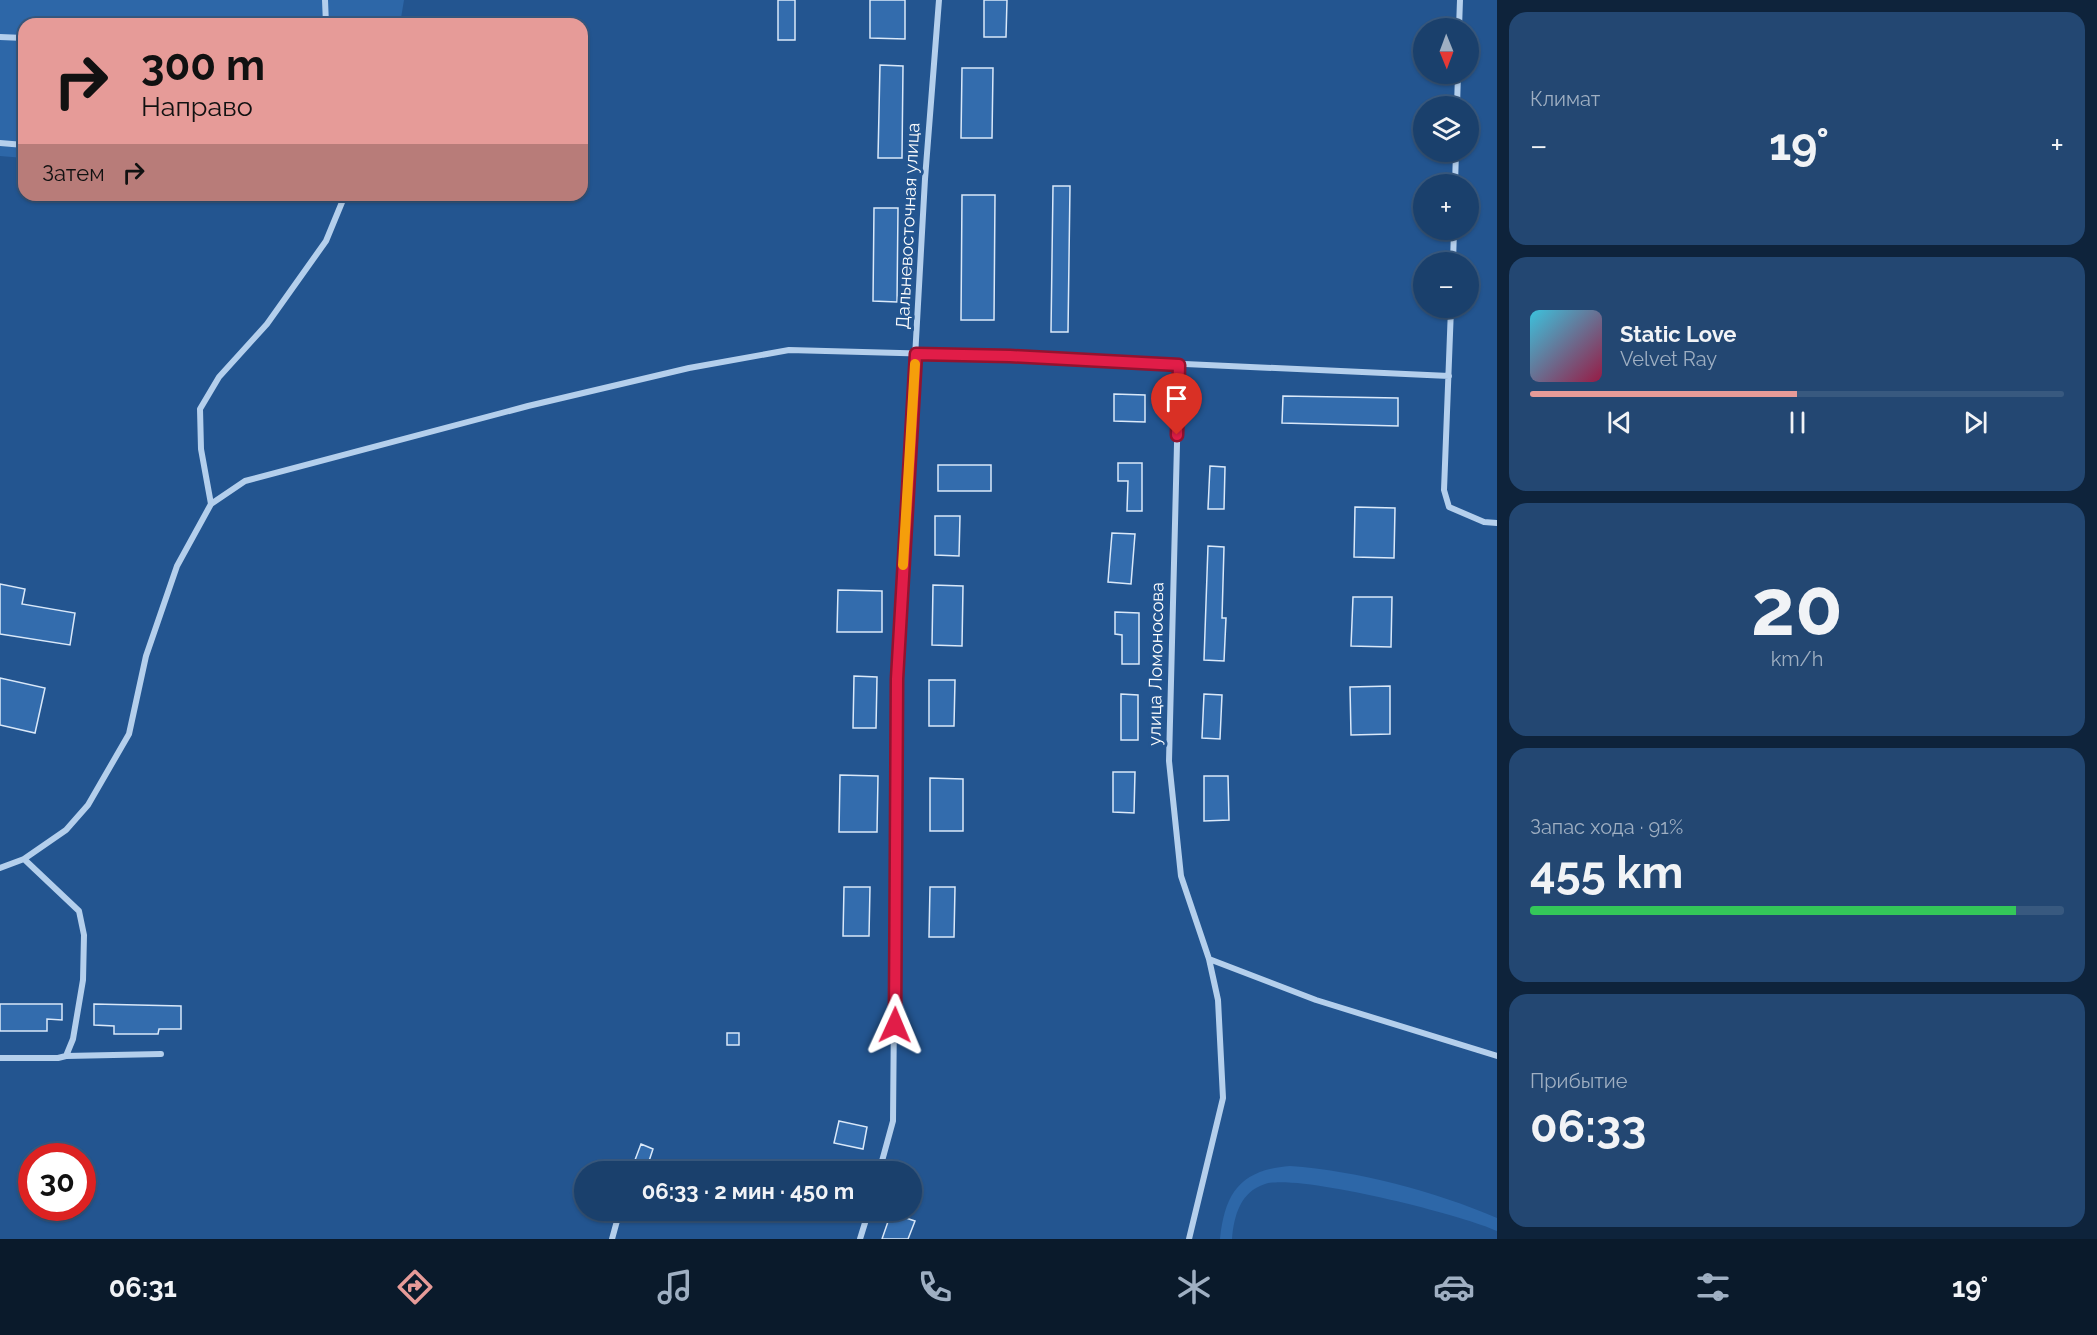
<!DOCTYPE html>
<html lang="ru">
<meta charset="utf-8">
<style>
:root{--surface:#1a406c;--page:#234772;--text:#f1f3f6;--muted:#9fafc2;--line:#38597f;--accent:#e69b98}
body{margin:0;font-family:Raleway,sans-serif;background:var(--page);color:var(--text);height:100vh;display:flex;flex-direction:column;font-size:22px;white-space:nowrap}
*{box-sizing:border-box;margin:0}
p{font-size:20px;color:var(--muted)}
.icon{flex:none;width:33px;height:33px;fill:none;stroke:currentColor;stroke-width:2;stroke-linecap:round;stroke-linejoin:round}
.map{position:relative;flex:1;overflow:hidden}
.details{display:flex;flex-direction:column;gap:12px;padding:12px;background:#0e233b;width:600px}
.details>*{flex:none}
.hud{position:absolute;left:18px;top:18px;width:570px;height:183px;border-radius:18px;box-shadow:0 2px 4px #0004,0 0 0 2px var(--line);background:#e69b98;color:#111;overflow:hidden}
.needle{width:39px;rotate:179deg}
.buttons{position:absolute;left:1413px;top:18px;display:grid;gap:12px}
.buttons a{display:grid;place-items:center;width:66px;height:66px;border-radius:50%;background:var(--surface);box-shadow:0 2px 4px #0004,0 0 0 2px var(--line);font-size:30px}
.speed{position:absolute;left:18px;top:1143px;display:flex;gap:12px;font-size:30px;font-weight:700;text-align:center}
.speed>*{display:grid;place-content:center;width:78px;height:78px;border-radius:50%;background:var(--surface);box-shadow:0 2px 4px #0004,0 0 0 2px var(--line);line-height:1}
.speed .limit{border:9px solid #d22;background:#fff;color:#111}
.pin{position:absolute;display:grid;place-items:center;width:51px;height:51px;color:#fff;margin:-62px -26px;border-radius:50% 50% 50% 0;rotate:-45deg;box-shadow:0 0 6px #0007}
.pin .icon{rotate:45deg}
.me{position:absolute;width:66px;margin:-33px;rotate:1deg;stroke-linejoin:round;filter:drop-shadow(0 0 4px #0008)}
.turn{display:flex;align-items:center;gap:21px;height:126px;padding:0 24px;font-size:27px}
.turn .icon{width:78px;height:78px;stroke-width:2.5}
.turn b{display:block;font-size:42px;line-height:51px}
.then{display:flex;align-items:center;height:57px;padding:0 24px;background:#0003;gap:12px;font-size:22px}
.big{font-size:45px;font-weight:700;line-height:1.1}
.details .widget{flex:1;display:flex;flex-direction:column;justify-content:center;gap:9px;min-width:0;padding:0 21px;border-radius:18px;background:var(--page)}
.details .dial{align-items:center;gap:0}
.dial b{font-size:78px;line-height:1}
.song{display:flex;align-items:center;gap:18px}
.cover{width:72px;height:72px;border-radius:9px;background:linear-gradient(135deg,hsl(190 70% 55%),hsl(340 70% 35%))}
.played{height:6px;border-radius:3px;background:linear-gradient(90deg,var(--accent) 50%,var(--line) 50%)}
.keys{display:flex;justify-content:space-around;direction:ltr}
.heat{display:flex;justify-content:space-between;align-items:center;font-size:33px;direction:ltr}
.charge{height:9px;border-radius:4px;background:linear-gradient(90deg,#34c759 91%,var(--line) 0)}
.trip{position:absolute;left:574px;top:1161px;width:348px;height:60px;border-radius:30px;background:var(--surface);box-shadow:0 2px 4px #0004,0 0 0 2px var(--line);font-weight:700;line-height:60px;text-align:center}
.tab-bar{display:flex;height:96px;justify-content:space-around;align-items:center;background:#0a1a2b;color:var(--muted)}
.tab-bar .icon{width:42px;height:42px}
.tab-bar .current{color:var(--accent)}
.tab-bar b{font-size:27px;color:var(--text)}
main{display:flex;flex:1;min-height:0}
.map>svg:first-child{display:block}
.green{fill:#2d67a8}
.building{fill:#336cad;stroke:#d9e8f9;stroke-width:1.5}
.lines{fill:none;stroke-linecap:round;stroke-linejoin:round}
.street{stroke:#b4cfec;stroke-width:6}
.route-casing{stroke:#92132f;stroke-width:15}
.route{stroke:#e11d48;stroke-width:10}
.slow{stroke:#f59e0b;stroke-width:10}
.labels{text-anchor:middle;stroke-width:6;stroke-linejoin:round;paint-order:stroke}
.street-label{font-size:18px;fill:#fff;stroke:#235590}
</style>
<main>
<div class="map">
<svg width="1497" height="1239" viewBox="0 0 1497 1239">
<rect width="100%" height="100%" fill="#235590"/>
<path class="green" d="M 0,0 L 404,0 L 400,24 L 24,24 L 24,158 L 0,156 Z
M 1290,1166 C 1358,1171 1434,1191 1497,1218 L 1497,1231 C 1464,1215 1297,1173 1265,1184 C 1240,1192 1234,1216 1232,1239 L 1220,1239 C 1225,1192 1241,1170 1290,1166 Z"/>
<path class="building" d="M 778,0 L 795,0 L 795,40 L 778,40 Z
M 870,0 L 905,0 L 905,39 L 870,38 Z
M 984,0 L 1007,0 L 1006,37 L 984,37 Z
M 880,65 L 903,66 L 902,158 L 878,158 Z
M 962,68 L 993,68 L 992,138 L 961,138 Z
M 1053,186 L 1070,186 L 1068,332 L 1051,332 Z
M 962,195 L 995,195 L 994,320 L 961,320 Z
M 874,208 L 898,208 L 897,302 L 873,301 Z
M 1114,394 L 1145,395 L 1145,422 L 1114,421 Z
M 1283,396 L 1398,398 L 1398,426 L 1282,423 Z
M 1118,463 L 1142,463 L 1142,511 L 1127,511 L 1128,481 L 1118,481 Z
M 938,465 L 991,465 L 991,491 L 938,491 Z
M 1210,466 L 1225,467 L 1224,509 L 1208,509 Z
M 1355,507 L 1395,508 L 1394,558 L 1354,557 Z
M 935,516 L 960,516 L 959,556 L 935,555 Z
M 1112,533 L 1135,534 L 1131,584 L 1108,582 Z
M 1208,546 L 1224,547 L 1222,618 L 1226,618 L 1224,661 L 1204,660 Z
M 0,584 L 25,589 L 22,604 L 75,613 L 70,645 L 0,634 Z
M 933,585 L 963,586 L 962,646 L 932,645 Z
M 838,590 L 882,591 L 882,632 L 837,632 Z
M 1353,597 L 1392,597 L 1391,647 L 1351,646 Z
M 1115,612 L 1139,613 L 1139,664 L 1122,664 L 1122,635 L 1115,634 Z
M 854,676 L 877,677 L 876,728 L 853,728 Z
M 0,678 L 45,688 L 35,733 L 0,725 Z
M 929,680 L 955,680 L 954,726 L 929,726 Z
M 1390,686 L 1390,734 L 1351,735 L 1350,687 Z
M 1121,694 L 1138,695 L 1138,740 L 1121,740 Z
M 1204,694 L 1222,695 L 1220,739 L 1202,738 Z
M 1113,772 L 1135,772 L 1134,813 L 1113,812 Z
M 840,775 L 878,776 L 877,832 L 839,832 Z
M 1204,776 L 1228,776 L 1229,820 L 1204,821 Z
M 930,778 L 963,779 L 963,831 L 930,831 Z
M 844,887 L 870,887 L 869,936 L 843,936 Z
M 930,887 L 955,887 L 954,937 L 929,937 Z
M 0,1004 L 62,1004 L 62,1020 L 47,1019 L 47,1031 L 0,1031 Z
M 94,1004 L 181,1006 L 181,1029 L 159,1029 L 158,1034 L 114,1034 L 114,1026 L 94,1025 Z
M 727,1033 L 739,1033 L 739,1045 L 727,1045 Z
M 839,1121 L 867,1127 L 863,1149 L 834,1143 Z
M 641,1144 L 653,1149 L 648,1164 L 635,1160 Z
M 891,1213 L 915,1221 L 908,1239 L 882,1239 Z"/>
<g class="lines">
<path class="street" d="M 325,0 L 326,24
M 1459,28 L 1460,0
M 0,37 L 24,38
M 1457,106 L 1458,74
M 0,143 L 24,145
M 1455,184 L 1456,152
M 1453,262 L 1454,230
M 1451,308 L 1444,490 L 1449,507 L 1484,522 L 1497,523
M 1179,365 L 1169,761 L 1181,876 L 1209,959 L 1218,1000 L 1223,1098 L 1189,1239
M 211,504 L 201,449 L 200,409 L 219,377 L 267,324 L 326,241 L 345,195
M 0,868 L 24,859 L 66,830 L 88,805 L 129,734 L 146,656 L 177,566 L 211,504 L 245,481 L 528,406 L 689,368 L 789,350 L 1010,356 L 1449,376
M 1209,959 L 1316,1000 L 1497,1056
M 66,1056 L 161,1054
M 0,1058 L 58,1058 L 66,1056 L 73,1039 L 83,980 L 84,935 L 79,911 L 24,859
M 879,1172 L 893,1121 L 897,679 L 925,179 L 939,0
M 612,1239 L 620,1210
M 860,1239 L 869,1210"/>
</g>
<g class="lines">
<g class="route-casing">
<path id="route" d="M 895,1025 L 897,679 L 916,354 L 1010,356 L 1179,365 L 1177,435"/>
</g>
<use href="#route" class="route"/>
<path class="slow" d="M 903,565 L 915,364"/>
</g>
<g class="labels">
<g class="street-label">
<text transform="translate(908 226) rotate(-87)" y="6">Дальневосточная улица</text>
<text transform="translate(1156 664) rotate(-89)" y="6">улица Ломоносова</text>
</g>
</g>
</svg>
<div class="buttons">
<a><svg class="needle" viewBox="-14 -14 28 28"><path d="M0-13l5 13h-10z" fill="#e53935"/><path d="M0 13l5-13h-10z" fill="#9fafc2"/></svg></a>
<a><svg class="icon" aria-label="layers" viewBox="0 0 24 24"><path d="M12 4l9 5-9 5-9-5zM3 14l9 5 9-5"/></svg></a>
<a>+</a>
<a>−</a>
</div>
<div class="speed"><div class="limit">30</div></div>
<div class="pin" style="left:1177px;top:435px;background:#d93025"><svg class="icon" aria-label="arrive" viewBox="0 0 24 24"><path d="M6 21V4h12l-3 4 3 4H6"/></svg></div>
<svg class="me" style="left:895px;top:1025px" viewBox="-20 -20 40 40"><path d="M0-17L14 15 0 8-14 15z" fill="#e11d48" stroke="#fff" stroke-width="4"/></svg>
<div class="trip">06:33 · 2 мин · 450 m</div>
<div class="hud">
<div class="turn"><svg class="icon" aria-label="right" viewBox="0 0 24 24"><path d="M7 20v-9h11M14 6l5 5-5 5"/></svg><div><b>300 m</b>Направо</div></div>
<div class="then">Затем<svg class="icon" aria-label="right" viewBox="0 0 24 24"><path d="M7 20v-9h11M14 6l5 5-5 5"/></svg></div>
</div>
</div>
<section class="details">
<div class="widget"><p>Климат</p>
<div class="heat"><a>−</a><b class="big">19°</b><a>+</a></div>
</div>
<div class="widget">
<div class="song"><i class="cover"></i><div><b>Static Love</b><p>Velvet Ray</p></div></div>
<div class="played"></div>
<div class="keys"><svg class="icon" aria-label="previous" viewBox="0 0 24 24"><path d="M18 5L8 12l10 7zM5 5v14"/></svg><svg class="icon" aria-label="pause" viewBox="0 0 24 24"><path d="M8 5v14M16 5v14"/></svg><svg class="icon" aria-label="next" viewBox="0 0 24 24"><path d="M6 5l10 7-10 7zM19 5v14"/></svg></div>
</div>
<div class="widget dial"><b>20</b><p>km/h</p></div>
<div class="widget"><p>Запас хода · 91%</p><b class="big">455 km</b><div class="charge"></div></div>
<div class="widget"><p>Прибытие</p><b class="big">06:33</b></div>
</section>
</main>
<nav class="tab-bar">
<b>06:31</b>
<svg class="icon current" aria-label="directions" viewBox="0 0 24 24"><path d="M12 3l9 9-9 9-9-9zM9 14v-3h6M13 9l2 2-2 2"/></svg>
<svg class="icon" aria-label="music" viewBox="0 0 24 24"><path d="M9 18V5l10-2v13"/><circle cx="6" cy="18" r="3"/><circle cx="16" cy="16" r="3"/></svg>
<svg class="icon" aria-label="phone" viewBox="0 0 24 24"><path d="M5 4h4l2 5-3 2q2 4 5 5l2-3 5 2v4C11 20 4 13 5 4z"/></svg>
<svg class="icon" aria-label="climate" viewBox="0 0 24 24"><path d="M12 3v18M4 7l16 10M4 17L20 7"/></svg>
<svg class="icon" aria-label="car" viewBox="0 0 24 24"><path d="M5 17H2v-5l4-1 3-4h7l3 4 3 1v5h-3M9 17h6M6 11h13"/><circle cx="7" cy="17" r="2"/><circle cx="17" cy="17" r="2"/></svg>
<svg class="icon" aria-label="filters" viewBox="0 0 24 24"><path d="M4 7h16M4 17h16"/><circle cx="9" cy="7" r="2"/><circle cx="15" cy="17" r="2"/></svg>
<b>19°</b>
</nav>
